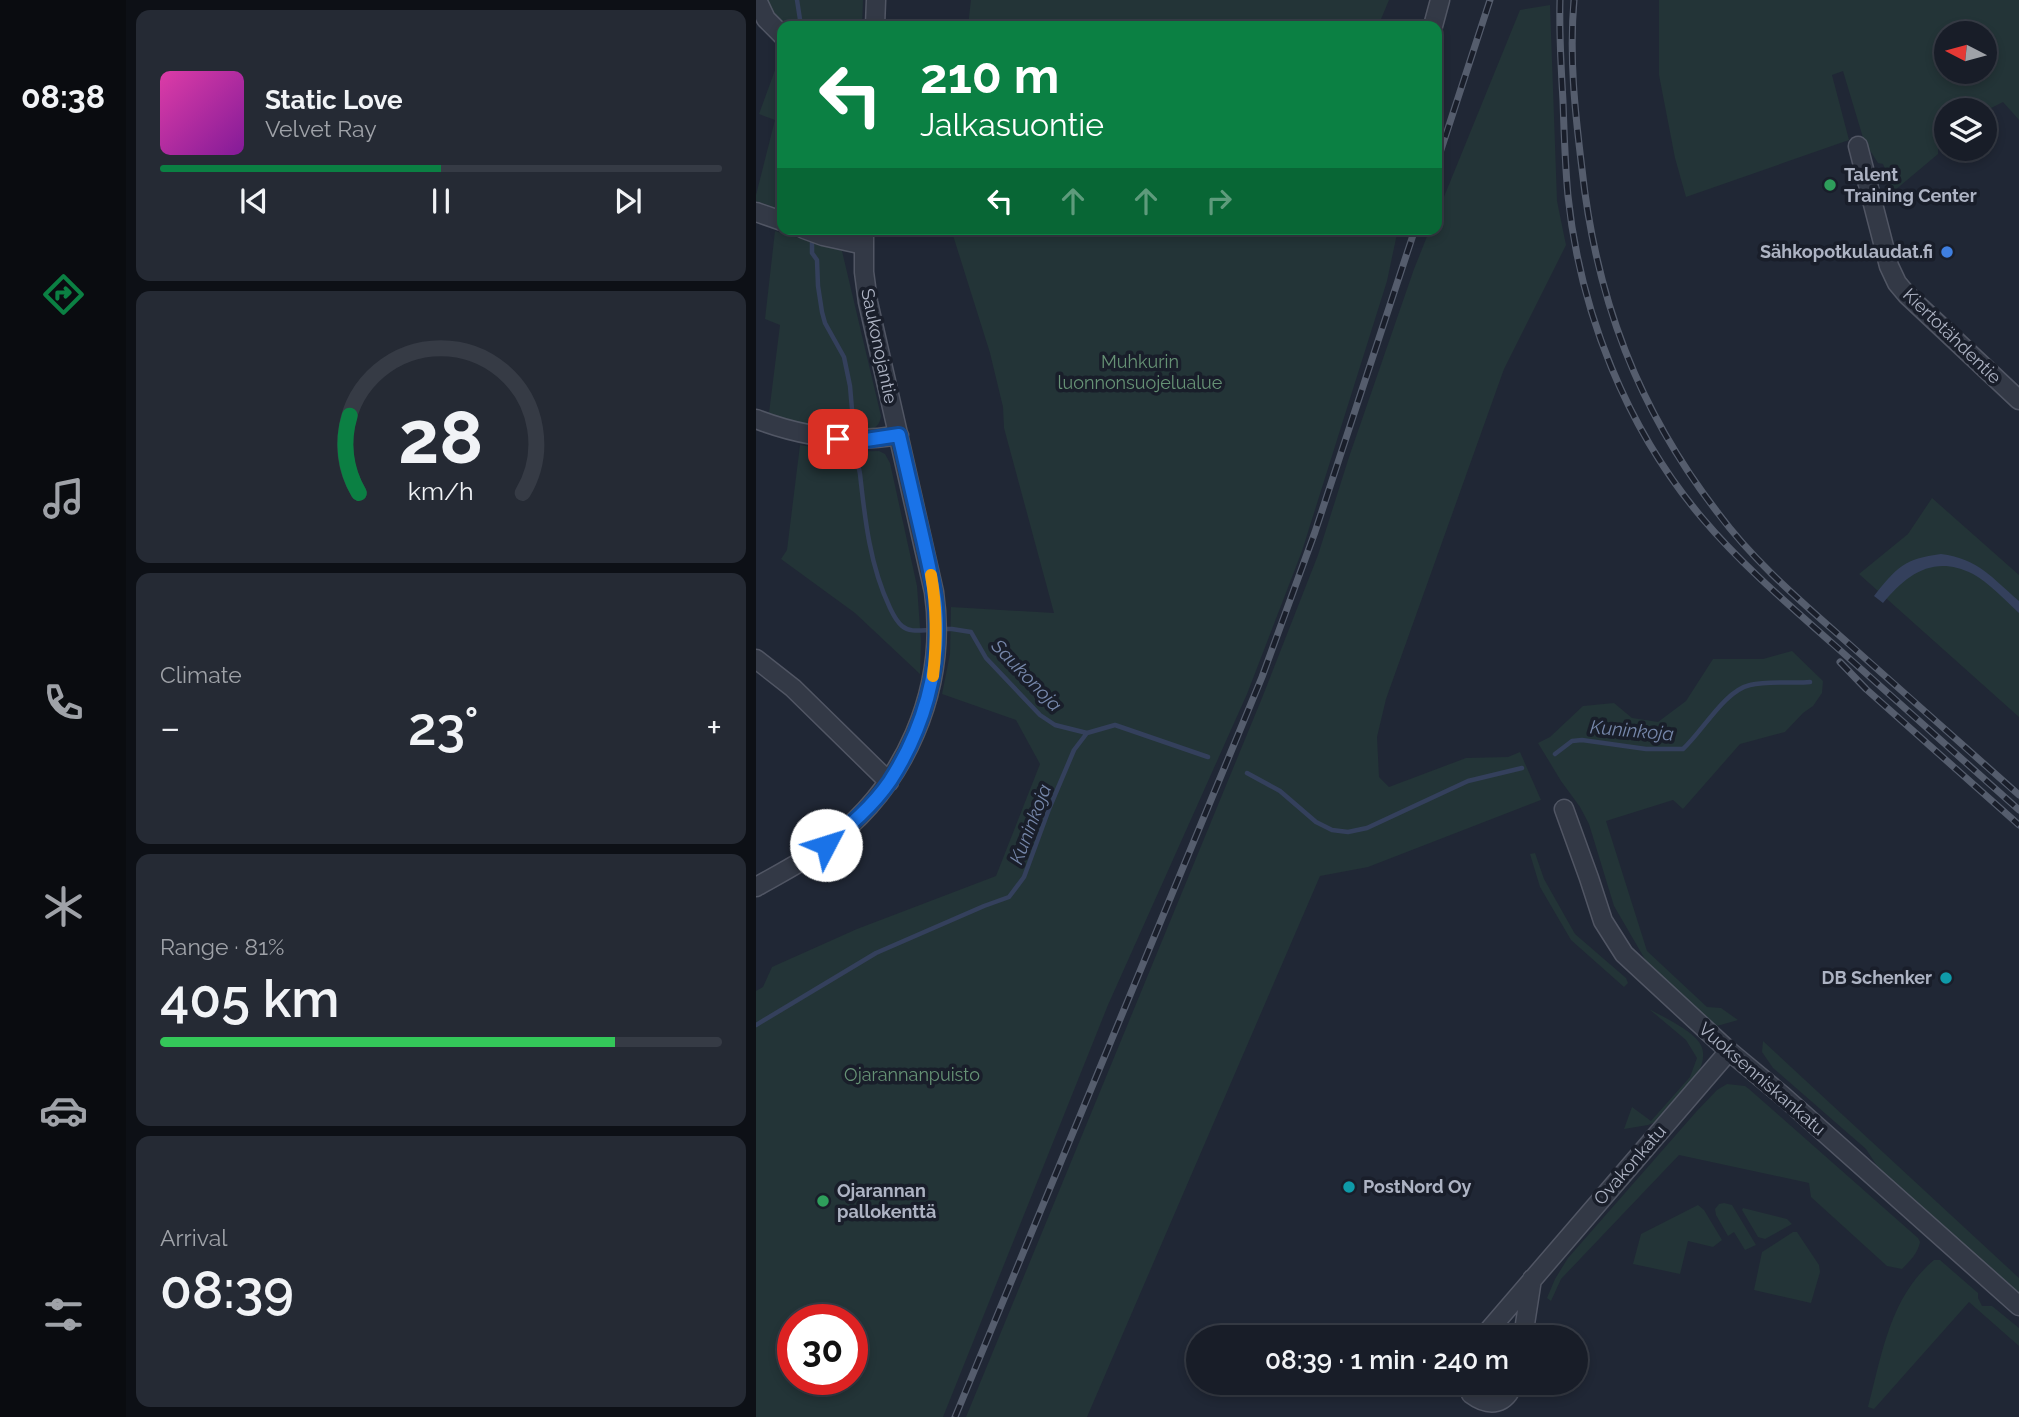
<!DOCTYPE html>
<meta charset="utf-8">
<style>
:root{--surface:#181d28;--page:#252a34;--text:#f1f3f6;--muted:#9fa2a8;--line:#363b45;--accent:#0b8043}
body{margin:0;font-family:Raleway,sans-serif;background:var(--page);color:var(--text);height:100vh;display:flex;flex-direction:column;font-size:26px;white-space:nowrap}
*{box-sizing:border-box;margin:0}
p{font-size:23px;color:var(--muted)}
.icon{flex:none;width:38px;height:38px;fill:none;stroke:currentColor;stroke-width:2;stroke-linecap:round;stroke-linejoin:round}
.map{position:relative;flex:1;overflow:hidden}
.drawer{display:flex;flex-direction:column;gap:10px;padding:10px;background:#0d1016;width:630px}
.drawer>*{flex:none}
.top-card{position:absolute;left:21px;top:21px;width:665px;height:214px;border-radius:14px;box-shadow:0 4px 10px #0003,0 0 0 2px var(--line);background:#0b8043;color:#fff;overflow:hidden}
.needle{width:46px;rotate:276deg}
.buttons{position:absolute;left:1178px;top:21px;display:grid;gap:14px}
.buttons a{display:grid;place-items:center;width:63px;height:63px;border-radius:50%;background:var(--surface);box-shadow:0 4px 10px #0003,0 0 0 2px var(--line);font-size:35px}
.speed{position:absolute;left:21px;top:1304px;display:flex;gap:14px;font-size:35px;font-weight:700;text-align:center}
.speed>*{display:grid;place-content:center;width:91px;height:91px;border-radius:50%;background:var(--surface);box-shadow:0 4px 10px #0003,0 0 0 2px var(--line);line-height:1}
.speed .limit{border:10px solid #d22;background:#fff;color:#111}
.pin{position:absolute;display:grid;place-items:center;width:60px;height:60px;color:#fff;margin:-30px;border-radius:14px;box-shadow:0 4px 10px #0006}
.me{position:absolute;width:77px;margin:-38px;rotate:50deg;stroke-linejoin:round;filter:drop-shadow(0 0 5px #0008)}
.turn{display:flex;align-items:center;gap:24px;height:147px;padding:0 28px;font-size:32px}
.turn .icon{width:91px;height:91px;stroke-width:2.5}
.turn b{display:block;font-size:49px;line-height:60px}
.lanes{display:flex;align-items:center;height:66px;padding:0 28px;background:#0003;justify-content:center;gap:35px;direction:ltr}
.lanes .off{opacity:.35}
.big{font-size:52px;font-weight:600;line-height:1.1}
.drawer .widget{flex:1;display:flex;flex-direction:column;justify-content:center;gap:10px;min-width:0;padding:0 24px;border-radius:14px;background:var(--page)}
.drawer .dial{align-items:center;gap:0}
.dial svg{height:182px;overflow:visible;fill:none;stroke:var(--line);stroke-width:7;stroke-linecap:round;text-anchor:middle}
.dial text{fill:var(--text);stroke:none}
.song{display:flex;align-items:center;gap:21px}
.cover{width:84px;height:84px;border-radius:10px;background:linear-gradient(135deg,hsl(320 70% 55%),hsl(290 70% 35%))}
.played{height:7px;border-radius:4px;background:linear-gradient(90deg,var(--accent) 50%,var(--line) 50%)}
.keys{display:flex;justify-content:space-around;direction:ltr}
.heat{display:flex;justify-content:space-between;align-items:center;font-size:38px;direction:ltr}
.charge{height:10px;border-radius:5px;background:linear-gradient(90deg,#34c759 81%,var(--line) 0)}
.trip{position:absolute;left:430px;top:1325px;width:402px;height:70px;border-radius:35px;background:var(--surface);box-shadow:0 4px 10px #0003,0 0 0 2px var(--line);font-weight:600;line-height:70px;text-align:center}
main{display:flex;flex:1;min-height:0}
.menu{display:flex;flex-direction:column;width:126px;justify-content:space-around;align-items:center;background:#0a0c10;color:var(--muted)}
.menu .icon{width:49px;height:49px}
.menu .active{color:var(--accent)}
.menu b{font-size:32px;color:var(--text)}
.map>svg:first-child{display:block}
.green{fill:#233437;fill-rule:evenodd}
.water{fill:#34405c}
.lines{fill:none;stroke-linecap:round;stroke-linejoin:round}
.stream{stroke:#34405c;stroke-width:4.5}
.minor-casing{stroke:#515664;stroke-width:21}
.minor{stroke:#333946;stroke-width:18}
.rail-casing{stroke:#555d6d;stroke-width:7}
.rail{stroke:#191e2a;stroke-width:4.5;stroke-dasharray:13;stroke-linecap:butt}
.route-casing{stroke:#114b97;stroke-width:18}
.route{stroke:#1a73e8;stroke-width:12}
.slow{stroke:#f59e0b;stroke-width:12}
.leisure-dot{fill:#2e9e5b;stroke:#191e2a;stroke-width:2.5}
.shop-dot{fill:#3f7fe0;stroke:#191e2a;stroke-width:2.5}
.culture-dot{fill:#0f9aa8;stroke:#191e2a;stroke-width:2.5}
.labels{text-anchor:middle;stroke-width:7;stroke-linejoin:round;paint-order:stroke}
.poi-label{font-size:18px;font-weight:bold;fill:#adb3c3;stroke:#191e2a;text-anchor:start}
.street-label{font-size:18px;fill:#adb3c3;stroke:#191e2a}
.park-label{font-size:18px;fill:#669275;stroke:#191e2a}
.water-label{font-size:19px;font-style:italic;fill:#7687aa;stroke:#191e2a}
</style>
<main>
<nav class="menu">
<b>08:38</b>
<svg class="icon active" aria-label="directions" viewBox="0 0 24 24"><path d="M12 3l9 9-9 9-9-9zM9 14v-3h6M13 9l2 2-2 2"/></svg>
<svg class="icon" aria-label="music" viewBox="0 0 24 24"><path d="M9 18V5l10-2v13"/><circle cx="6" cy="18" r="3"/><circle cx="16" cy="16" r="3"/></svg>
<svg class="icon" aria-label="phone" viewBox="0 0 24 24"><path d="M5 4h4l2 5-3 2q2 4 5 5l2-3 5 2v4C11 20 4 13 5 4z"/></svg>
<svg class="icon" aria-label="climate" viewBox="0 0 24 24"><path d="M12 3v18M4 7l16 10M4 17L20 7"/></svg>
<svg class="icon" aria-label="car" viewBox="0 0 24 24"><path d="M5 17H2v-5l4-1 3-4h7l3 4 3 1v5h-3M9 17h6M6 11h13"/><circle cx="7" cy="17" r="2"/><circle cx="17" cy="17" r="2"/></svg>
<svg class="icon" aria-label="filters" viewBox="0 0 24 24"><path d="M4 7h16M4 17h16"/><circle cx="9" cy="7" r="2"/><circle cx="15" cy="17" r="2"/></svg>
</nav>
<section class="drawer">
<div class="widget">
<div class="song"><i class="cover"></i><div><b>Static Love</b><p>Velvet Ray</p></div></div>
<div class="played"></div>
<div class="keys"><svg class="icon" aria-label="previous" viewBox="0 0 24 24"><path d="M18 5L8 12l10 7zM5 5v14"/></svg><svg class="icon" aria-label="pause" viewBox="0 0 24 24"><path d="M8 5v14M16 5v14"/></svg><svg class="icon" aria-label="next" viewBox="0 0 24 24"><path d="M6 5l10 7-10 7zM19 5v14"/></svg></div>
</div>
<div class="widget dial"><svg viewBox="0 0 100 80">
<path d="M14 69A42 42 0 1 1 86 69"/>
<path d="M14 69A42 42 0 0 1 10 35" stroke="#0b8043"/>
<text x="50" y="56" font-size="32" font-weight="700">28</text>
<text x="50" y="72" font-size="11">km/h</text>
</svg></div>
<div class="widget"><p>Climate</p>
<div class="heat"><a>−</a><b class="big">23°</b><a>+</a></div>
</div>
<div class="widget"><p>Range · 81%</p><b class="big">405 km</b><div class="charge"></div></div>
<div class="widget"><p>Arrival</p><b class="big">08:39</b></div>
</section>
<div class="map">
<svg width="1263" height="1417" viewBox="0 0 1263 1417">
<rect width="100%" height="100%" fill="#202735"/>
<path class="green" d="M 8,0 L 107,0 L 106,26 L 26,26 L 21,24 Z
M 215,0 L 633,0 L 623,24 L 620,26 L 212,26 Z
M 903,0 L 1263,0 L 1263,120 L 1247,102 L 1229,111 L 1190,110 L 1190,137 L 1182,143 L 1182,154 L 1138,191 L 1135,191 L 1134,181 L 1127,164 L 1122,163 L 1108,141 L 1087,71 L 1076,75 L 1093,140 L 930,197 L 919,158 L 903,75 ZM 1190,33 L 1228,33 L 1228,72 L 1190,72 Z
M 794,5 L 801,201 L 810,245 L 748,369 L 630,699 L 621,737 L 623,777 L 633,787 L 710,758 L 752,757 L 764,752 L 785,800 L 612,867 L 564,876 L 331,1417 L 210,1417 L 506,698 L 562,555 L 593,457 L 658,269 L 674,229 L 681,229 L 681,214 L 764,10 Z
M 26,51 L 26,210 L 0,201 L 0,195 L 19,120 L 3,114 Z
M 195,229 L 642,229 L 631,281 L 546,551 L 491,694 L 352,1005 L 187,1417 L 0,1417 L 0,991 L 7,987 L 16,967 L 101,929 L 240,876 L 284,764 L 260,720 L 186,694 L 194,654 L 195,607 L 298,613 L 248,428 L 247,407 L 234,353 ZM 37,1320 L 96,1320 L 96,1379 L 37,1379 Z
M 19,231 L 86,251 L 125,416 C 124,424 120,429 111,430 C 86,434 37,422 13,413 L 24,325 L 9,319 Z
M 44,445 L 86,452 L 123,451 L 129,454 L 134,463 L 161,586 L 165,642 L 164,674 L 99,613 L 25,559 L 31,550 Z
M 1176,498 L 1263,575 L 1263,717 L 1103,574 L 1152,534 Z
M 1036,651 L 1067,681 L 1066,693 L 1057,706 L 1047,713 L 1029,732 L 984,744 L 927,809 L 917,800 L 850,821 L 891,951 L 951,1007 L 965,1008 L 982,1020 L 961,1026 L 897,973 L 858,906 L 833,824 L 824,807 L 805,781 L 782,743 L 794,737 L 827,706 L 858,703 L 876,718 L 902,722 L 930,701 L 957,659 L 1007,659 Z
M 779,853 L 788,879 L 819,934 L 870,978 L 872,983 L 868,987 L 815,940 L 784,887 L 774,854 Z
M 893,1009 C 907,1017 934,1029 943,1042 C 961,1068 916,1104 900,1122 L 892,1125 L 868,1129 L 876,1107 L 895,1121 L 934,1077 L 941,1058 L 930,1040 Z
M 1007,1041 L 1263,1278 L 1263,1295 L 1133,1180 L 1121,1166 L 1110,1149 L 1017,1068 L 1006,1052 Z
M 971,1084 L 989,1086 L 993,1089 L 1162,1238 L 1164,1242 C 1162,1253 1154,1261 1146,1269 L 1131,1266 L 1055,1197 L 1053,1183 L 923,1155 L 805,1279 L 795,1301 L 791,1298 L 799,1279 L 812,1258 L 940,1112 L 961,1090 Z
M 968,1203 L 976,1205 L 1000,1245 L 989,1250 L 978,1232 L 972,1236 L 960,1215 L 959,1209 L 963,1204 Z
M 942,1205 L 948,1210 L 966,1240 L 957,1247 L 932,1241 L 924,1274 L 877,1264 L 885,1234 Z
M 987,1208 L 1031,1219 L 1036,1224 L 1009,1239 L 1002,1237 L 986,1210 Z
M 1037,1232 L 1041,1232 L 1063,1265 L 1064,1272 L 1055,1303 L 998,1290 L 1006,1252 Z
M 1178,1260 L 1184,1260 L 1222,1293 L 1222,1298 L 1226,1306 L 1236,1306 L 1263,1328 L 1263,1346 L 1213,1302 L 1118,1409 L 1112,1407 C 1126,1354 1134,1297 1178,1260 Z"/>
<path class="water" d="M 1185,554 C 1223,559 1236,578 1263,601 L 1263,613 C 1250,601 1232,582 1217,574 C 1178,554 1151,574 1127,603 L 1118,596 C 1141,567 1148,559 1185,554 Z"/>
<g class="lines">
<path class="stream" d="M 41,0 L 45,26
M 56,237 L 56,253 L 61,260 L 62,286 L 66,312 L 69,323 L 88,357 L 94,386 L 98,433
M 98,442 C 98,453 102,462 104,474 C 109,520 114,566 134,608 C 137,614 140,621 146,626 C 154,633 166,630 177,630
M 185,629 L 196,629 L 215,632 L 230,658 L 284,715 L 299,725 L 331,733
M 799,754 L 816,741 L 826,740 L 890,749 L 927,749 C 947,731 968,691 994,685 C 1013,680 1035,684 1054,682
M 491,773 L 524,791 L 560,822 L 576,830 L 592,832 L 611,828 L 712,781 L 766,768
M 0,1025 L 120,953 L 228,906 L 253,897 L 268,877 L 293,809 L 318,750 L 331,733 L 359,725 L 452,757"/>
<g class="minor-casing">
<path id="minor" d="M 1,0 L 10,19 L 26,35
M 119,26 L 120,0
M 677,26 L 684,0
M 1102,146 L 1133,266 L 1141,283 L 1151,295 L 1263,400
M 0,212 L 26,221
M 48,229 L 67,236 L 108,245
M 0,419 C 47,437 93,444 143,435
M 0,659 L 37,688 L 133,782
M 808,809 L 833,878 L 847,921 L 868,954 L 973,1051 L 1027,1096 L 1263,1306
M 0,887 C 23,874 48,861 69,846 C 149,788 192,689 178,592 L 112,302 L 108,272 L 108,229
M 727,1337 L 973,1051
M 767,1337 L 776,1279
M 710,1382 L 715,1394 C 734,1408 750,1405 758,1382"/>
</g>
<use href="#minor" class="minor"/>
<g class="rail-casing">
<path id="rail" d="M 804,0 C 803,34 805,67 807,101 C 808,132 809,164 812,196 C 824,312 871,430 947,519 C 986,565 1032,604 1077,644 C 1139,699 1201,755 1263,810
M 818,0 C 813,57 819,112 826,169 C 840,298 882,410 962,513 C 999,563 1047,603 1093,644 C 1150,694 1206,745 1263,795
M 681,162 L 734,0
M 1084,662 L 1110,689 L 1263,825
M 199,1417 L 506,677 L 559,532 L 659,229"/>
</g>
<use href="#rail" class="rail"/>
</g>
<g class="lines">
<g class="route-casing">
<path id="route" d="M 70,845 C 93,826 117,806 134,781 C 167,730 185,669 180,608 C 178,585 172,562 167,539 C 159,504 151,469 143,435 L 110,440 L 82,439"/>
</g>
<use href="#route" class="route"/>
<path class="slow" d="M 175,575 C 181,609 181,642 177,676"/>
</g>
<g class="leisure-dot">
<circle cx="1074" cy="185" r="7"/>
<circle cx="67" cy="1201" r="7"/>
</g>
<circle class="shop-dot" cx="1191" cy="252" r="7"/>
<g class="culture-dot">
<circle cx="1190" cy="978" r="7"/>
<circle cx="593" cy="1187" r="7"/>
</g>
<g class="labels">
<g class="poi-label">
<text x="1088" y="181">Talent<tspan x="1088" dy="21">Training Center</tspan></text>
<text x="1177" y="258" text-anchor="end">Sähkopotkulaudat.fi</text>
<text x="1176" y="984" text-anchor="end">DB Schenker</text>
<text x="607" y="1193">PostNord Oy</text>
<text x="81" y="1197">Ojarannan<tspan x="81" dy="21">pallokenttä</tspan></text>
</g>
<g class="street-label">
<text transform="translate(1196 336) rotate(44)" y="6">Kiertotähdentie</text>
<text transform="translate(123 346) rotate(78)" y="6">Saukonojantie</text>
<text transform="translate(1006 1079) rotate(41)" y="6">Vuoksenniskankatu</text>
<text transform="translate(874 1165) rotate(-49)" y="6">Ovakonkatu</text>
</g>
<g class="park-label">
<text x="384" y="368">Muhkurin<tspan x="384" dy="21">luonnonsuojelualue</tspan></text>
<text x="156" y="1081">Ojarannanpuisto</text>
</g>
<g class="water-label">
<text transform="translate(271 675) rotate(46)" y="7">Saukonoja</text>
<text transform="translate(876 730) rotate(5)" y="7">Kuninkoja</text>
<text transform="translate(274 824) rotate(-69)" y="7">Kuninkoja</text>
</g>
</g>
</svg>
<div class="buttons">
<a><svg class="needle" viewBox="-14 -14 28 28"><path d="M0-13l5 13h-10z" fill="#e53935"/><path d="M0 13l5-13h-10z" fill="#9fa2a8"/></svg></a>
<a><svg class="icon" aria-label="layers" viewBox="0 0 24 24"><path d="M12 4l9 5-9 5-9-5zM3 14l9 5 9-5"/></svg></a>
</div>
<div class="speed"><div class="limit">30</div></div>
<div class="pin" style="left:82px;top:439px;background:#d93025"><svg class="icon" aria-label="arrive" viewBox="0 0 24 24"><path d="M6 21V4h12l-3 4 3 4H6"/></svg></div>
<svg class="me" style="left:70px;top:845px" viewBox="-20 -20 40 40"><circle r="19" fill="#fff"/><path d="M0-13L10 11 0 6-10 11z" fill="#1a73e8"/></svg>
<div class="trip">08:39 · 1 min · 240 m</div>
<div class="top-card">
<div class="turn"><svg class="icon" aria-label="left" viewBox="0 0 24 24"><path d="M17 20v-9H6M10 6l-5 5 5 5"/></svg><div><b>210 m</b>Jalkasuontie</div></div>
<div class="lanes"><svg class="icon" aria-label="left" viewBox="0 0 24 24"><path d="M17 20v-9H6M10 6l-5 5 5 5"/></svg><svg class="icon off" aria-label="ahead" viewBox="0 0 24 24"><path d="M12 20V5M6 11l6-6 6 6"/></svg><svg class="icon off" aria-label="ahead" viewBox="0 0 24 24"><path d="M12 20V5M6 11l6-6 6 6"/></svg><svg class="icon off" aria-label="right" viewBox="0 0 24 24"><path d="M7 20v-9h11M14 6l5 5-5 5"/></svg></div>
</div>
</div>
</main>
